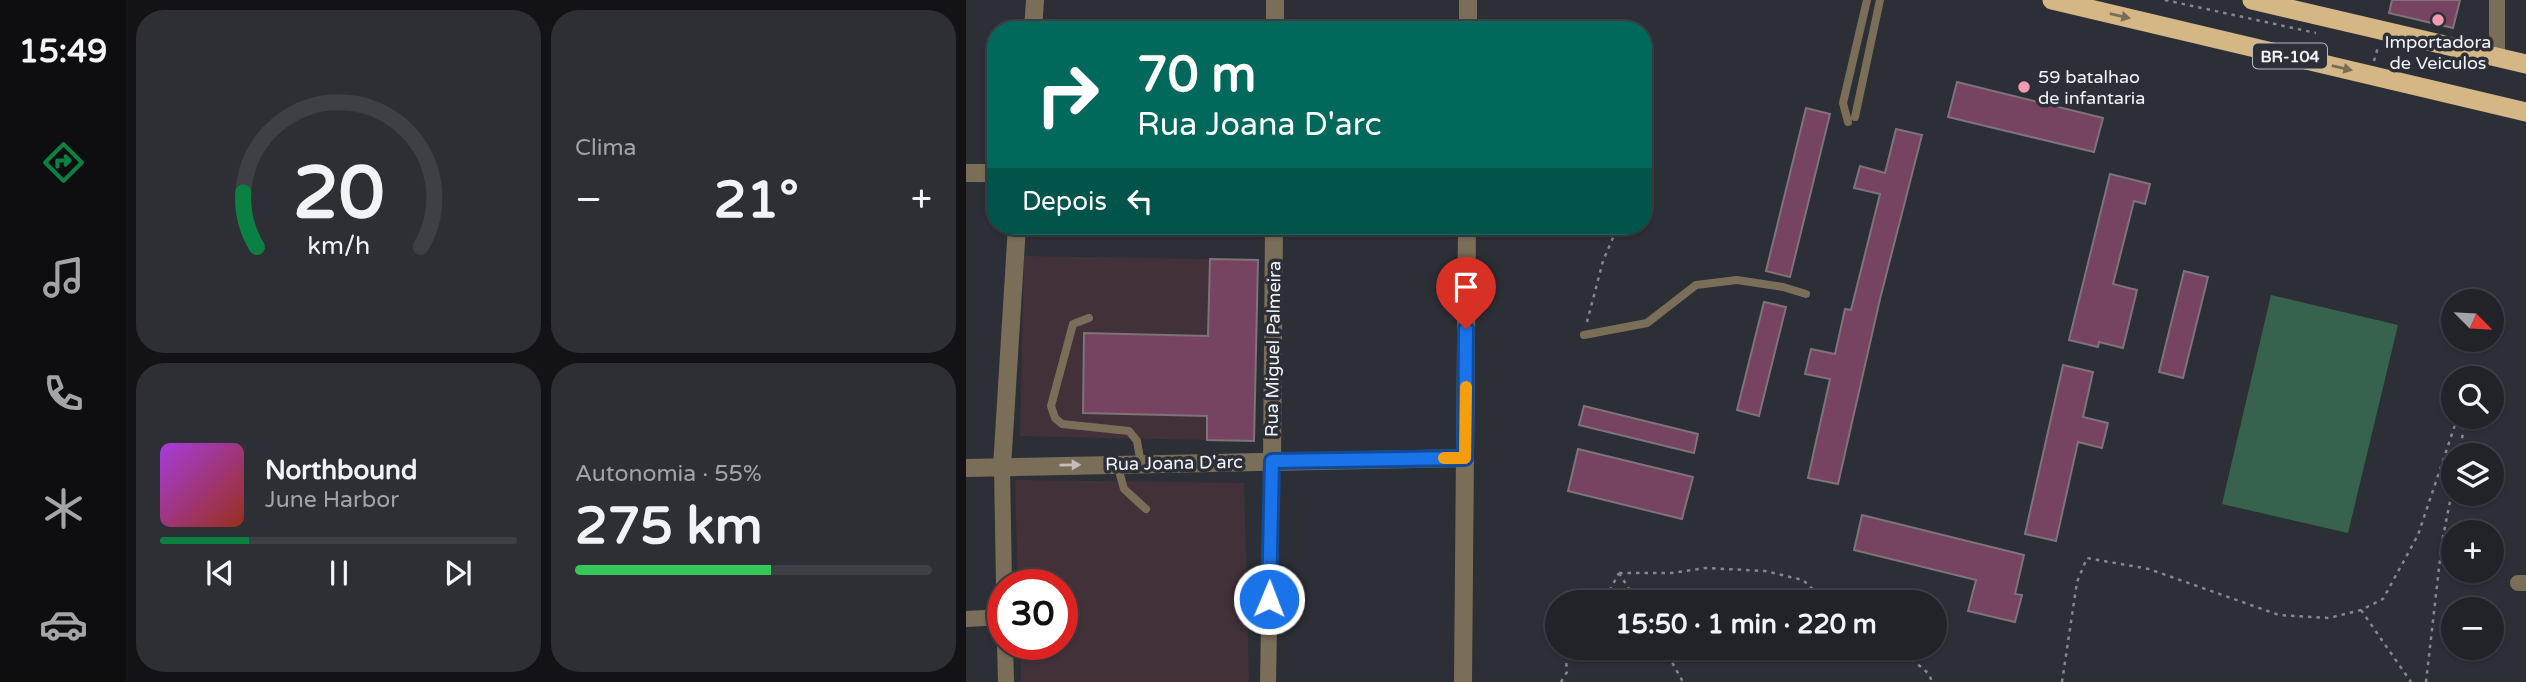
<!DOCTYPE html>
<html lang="pt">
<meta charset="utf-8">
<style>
:root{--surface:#222329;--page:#2e2f35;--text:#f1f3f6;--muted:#a2a4a8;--line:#3f4046;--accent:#0b8043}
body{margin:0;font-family:"Varela Round",sans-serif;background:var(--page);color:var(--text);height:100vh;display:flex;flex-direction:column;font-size:26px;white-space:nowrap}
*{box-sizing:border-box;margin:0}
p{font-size:23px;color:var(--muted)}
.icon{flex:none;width:38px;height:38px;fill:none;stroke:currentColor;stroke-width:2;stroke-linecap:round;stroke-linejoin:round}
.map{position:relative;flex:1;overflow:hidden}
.sheet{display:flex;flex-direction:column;gap:10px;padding:10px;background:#131317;width:840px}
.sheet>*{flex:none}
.banner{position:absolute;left:21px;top:21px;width:665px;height:214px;border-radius:28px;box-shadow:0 2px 5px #0004,0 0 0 2px var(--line);background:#00695c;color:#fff;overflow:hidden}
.needle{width:46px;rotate:114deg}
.buttons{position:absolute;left:1475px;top:289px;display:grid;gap:14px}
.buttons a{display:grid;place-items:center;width:63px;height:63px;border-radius:50%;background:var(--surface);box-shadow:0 2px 5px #0004,0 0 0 2px var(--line);font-size:35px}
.speed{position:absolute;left:21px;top:569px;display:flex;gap:14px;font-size:35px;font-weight:700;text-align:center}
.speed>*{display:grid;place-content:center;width:91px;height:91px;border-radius:50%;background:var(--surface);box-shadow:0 2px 5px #0004,0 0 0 2px var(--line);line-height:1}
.speed .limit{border:10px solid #d22;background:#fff;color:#111}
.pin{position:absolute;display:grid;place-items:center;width:60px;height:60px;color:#fff;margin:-72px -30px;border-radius:50% 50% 50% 0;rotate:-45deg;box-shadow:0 0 7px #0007}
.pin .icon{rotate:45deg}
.me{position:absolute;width:77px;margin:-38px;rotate:1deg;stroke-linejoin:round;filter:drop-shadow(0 0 5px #0008)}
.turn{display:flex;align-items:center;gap:24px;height:147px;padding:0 35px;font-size:32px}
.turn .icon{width:91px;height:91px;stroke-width:2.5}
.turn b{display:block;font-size:49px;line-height:60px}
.then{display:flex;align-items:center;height:66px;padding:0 35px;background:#0003;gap:14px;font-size:26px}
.big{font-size:52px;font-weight:700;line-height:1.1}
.sheet .tile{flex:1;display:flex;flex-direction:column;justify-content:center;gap:10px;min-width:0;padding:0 24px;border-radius:28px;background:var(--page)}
.sheet .dial{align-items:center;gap:0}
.dial svg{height:182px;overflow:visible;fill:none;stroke:var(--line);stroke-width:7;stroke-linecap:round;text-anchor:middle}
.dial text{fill:var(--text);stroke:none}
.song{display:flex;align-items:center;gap:21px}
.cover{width:84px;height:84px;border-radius:10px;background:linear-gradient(135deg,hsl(280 70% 55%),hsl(10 70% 35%))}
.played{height:7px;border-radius:4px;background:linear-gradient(90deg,var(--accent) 25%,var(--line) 25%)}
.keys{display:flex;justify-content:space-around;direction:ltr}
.heat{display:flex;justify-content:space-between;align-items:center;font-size:38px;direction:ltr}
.charge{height:10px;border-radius:5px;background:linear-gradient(90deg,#34c759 55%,var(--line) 0)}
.sheet .tiles{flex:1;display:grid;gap:10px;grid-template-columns:repeat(2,1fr)}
.trip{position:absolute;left:579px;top:590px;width:402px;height:70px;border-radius:35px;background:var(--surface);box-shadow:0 2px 5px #0004,0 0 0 2px var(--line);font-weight:700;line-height:70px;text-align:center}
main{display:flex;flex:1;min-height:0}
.tab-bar{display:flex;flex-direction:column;width:126px;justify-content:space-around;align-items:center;background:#0e0e10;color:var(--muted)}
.tab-bar .icon{width:49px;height:49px}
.tab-bar .selected{color:var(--accent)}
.tab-bar b{font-size:32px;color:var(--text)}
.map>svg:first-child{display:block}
.industrial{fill:#43313a}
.green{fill:#37634e}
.building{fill:#764460;stroke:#7d7378;stroke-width:2}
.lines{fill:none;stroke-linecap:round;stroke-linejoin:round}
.path{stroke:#85878e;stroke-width:2.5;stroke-dasharray:3.5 5;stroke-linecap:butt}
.service{stroke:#7b6e58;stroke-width:8}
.minor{stroke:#7b6e58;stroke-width:16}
.tertiary{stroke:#7b6e58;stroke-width:18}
.trunk{stroke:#d5b786;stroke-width:19}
.oneway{fill:#796c5b}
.oneway2{fill:#c3beb9}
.route-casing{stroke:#114b97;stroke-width:18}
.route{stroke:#1a73e8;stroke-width:12}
.slow{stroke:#f59e0b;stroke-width:12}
.poi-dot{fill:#f19ab1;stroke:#2d2f37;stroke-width:2.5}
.labels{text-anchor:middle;stroke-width:7;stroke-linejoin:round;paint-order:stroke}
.shield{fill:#2d2f37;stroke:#b8b9c0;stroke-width:2}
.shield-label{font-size:16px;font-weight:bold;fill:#f3f4fa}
.poi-label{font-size:18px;fill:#f3f4fa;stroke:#2d2f37}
.street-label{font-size:18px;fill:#f3f4fa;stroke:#2d2f37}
</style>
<main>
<nav class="tab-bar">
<b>15:49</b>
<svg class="icon selected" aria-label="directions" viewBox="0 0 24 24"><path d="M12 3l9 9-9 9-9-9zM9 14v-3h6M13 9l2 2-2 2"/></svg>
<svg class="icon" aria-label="music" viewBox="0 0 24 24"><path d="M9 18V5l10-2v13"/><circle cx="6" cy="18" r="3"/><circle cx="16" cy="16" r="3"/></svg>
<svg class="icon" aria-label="phone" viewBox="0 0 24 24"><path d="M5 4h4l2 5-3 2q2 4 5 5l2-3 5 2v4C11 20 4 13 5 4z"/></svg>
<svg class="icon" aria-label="climate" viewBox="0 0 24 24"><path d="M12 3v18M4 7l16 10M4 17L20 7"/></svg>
<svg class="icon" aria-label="car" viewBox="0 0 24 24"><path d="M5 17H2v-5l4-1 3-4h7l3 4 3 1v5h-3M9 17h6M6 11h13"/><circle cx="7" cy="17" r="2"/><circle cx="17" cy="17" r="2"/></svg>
</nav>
<section class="sheet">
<div class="tiles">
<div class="tile dial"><svg viewBox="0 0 100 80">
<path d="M14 69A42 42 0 1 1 86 69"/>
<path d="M14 69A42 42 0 0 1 8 45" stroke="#0b8043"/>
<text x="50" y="56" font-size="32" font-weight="700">20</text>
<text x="50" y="72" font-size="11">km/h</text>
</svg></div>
<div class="tile"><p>Clima</p>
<div class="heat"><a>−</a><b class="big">21°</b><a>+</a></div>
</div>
<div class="tile">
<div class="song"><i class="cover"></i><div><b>Northbound</b><p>June Harbor</p></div></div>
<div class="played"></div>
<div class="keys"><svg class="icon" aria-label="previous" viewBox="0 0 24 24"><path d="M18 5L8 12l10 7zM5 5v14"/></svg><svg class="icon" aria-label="pause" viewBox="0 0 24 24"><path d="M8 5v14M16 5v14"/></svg><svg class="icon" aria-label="next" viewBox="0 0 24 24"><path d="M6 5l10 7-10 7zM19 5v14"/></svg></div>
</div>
<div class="tile"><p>Autonomia · 55%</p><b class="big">275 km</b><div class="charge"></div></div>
</div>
</section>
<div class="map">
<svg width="1560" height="682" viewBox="0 0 1560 682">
<rect width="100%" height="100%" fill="#2d2f37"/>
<path class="industrial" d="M 58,256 L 292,260 L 288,441 L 54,436 Z
M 49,480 L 278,483 L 283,682 L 55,682 L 54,644 L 96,644 L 96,584 L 52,584 Z"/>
<path class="green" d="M 1305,295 L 1432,325 L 1382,533 L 1256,504 Z"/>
<path class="building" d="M 1426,0 L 1494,0 L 1487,28 L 1423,13 Z
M 991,82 L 1137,118 L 1128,152 L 982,117 Z
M 840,108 L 864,114 L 824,277 L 800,271 Z
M 930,129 L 956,135 L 914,299 L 872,484 L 842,478 L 864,379 L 839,374 L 845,349 L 869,354 L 879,309 L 885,310 L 914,194 L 888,188 L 894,166 L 919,173 Z
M 1144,174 L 1184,184 L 1179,204 L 1168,201 L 1147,284 L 1171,290 L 1157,348 L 1133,342 L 1132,347 L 1103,340 Z
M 244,259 L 292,260 L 288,441 L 241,440 L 241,416 L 117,413 L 118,333 L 242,336 Z
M 1218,271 L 1242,277 L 1217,378 L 1193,372 Z
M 798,302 L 820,307 L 793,416 L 771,410 Z
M 1097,365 L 1127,372 L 1117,417 L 1142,423 L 1136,448 L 1112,442 L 1090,541 L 1059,534 Z
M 618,406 L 732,434 L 728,453 L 613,425 Z
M 612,449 L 727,477 L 716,519 L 602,491 Z
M 896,515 L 1058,555 L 1049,594 L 1056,595 L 1049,622 L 1002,611 L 1010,580 L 888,550 Z"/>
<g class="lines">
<path class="path" d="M 1199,0 L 1350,33
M 1408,61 L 1412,47
M 621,322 L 637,261 L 652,226
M 1505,378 L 1510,366
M 1493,455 L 1500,416
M 653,573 L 705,573 L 740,568 L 799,571 L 837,580 L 860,602
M 653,573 L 671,602
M 621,602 L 644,590 L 653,573
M 1395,610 L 1445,682
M 698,648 L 717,682
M 933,648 L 963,674 L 966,682
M 595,682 L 601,672 L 599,648
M 1096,682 L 1111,582 L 1121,558 L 1183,569 L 1313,615 L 1363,618 L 1395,610 L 1417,599 L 1452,535 L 1492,416
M 1460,682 L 1476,542 L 1488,481"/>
<path class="service" d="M 889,117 L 914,0
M 882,122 L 877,103 L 901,0
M 123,318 L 107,324 L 85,406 L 89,418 L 96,424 L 163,431 L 171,441 L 175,464
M 618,335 L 681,323 L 730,285 L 771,280 L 817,287 L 840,294
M 151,464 L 158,489 L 180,509"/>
<path class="minor" d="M 1531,57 L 1531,0
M 36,467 L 38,584
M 1552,583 L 1560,583
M 0,619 L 37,617
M 39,644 L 40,682
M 302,682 L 306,461"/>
<path class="tertiary" d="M 67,30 L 69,0
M 309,30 L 309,0
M 502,30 L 502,0
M 0,173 L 30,173
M 306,461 L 308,226
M 36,467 L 51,226
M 0,468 L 499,458
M 497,682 L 501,226"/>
<path class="trunk" d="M 1086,0 L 1560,112
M 1286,0 L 1560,64"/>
</g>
<defs><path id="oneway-solid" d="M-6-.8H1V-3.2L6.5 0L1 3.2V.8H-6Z" transform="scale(1.75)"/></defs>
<g class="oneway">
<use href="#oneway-solid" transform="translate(1154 16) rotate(13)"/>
<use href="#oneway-solid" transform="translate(1376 68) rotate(13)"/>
</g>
<use class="oneway2" href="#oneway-solid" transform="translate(104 465) rotate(-1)"/>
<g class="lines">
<g class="route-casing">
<path id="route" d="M 303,599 L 306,461 L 499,458 L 500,329"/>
</g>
<use href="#route" class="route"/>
<path class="slow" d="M 478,458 L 499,458 L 500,387"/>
</g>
<g class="poi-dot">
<circle cx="1472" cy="20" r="7"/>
<circle cx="1058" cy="87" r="7"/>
</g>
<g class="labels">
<rect class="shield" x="1287" y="43.5" width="74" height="25" rx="5"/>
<g class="shield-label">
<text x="1324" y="62">BR-104</text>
</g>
<g class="poi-label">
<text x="1472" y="48">Importadora<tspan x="1472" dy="21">de Veiculos</tspan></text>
<text x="1072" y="83" text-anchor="start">59 batalhao<tspan x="1072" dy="21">de infantaria</tspan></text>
</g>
<g class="street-label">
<text transform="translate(307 349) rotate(-89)" y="6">Rua Miguel Palmeira</text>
<text transform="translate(208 463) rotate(-1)" y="6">Rua Joana D'arc</text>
</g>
</g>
</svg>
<div class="buttons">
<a><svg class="needle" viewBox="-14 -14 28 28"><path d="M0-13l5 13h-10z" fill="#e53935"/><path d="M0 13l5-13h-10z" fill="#a2a4a8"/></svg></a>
<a><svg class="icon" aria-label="search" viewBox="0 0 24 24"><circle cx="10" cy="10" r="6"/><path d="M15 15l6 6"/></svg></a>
<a><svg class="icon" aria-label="layers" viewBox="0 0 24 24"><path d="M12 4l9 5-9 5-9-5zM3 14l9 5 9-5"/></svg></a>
<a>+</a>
<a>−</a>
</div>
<div class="speed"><div class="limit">30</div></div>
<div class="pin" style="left:500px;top:329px;background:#d93025"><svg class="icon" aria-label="arrive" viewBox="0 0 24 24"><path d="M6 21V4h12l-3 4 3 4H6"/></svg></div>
<svg class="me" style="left:303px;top:599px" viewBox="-20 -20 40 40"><circle r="17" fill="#1a73e8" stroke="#fff" stroke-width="3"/><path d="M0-11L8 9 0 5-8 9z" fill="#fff"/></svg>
<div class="trip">15:50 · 1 min · 220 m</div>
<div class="banner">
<div class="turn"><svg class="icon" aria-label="right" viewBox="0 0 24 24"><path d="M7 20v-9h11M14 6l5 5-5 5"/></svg><div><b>70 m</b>Rua Joana D'arc</div></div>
<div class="then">Depois<svg class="icon" aria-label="left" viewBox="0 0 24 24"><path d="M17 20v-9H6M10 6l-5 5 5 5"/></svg></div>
</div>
</div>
</main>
